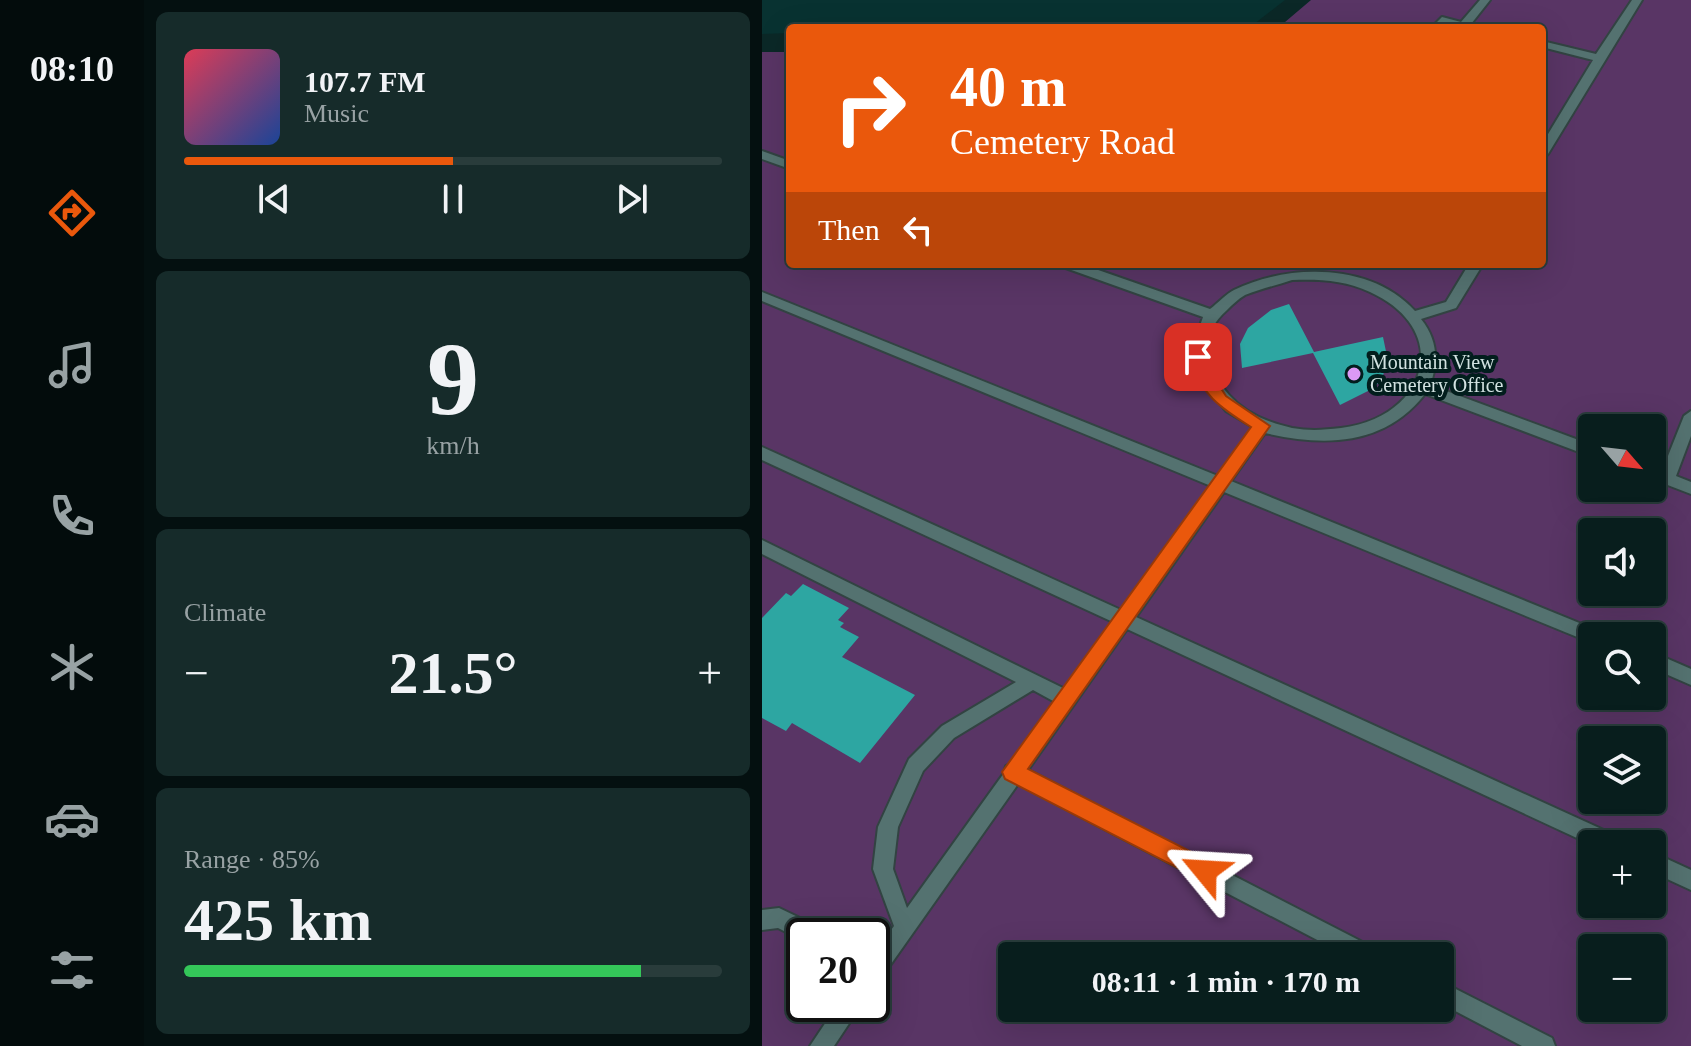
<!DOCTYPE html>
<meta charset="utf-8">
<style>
:root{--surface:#081e1d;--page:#162b2a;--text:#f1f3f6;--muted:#98a2a4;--line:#293c3b;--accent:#ea580c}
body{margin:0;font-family:Georgia,serif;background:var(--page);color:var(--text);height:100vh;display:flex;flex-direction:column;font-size:30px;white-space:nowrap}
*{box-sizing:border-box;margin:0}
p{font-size:26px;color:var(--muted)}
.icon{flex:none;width:44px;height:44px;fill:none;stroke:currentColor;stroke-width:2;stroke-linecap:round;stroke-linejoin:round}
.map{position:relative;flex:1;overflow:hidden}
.details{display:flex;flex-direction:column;gap:12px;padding:12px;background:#041010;width:618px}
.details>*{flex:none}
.top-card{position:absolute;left:24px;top:24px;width:760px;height:244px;border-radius:8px;box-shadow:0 8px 32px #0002,0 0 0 2px var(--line);background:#ea580c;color:#fff;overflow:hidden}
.needle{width:52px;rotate:118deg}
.controls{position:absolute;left:816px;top:414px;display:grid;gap:16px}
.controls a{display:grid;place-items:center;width:88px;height:88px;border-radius:8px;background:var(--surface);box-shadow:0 8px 32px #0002,0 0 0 2px var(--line);font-size:40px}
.speed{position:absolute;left:24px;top:918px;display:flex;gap:16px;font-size:40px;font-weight:700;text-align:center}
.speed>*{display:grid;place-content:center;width:104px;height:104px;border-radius:50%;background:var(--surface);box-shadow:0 8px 32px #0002,0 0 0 2px var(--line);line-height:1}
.speed .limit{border:4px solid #111;border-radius:12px;background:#fff;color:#111}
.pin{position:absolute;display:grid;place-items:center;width:68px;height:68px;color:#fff;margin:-34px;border-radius:16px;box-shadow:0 4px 12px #0006}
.me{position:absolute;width:88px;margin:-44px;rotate:297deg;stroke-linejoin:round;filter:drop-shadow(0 0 6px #0008)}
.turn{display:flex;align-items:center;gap:28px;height:168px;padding:0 32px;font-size:36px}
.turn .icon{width:104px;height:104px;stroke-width:2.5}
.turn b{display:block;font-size:56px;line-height:68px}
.then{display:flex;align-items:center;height:76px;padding:0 32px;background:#0003;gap:16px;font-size:30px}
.big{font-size:60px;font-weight:700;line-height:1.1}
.details .card{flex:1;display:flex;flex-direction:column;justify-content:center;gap:12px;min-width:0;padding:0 28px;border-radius:12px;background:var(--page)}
.details .dial{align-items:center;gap:0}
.dial b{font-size:104px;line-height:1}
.song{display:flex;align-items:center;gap:24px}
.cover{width:96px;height:96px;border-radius:12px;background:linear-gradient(135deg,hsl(350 70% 55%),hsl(220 70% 35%))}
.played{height:8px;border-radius:4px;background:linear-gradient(90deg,var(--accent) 50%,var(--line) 50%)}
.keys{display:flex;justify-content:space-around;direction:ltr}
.heat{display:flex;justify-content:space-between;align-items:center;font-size:44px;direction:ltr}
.charge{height:12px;border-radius:6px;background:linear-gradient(90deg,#34c759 85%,var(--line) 0)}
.trip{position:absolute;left:236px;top:942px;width:456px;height:80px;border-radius:8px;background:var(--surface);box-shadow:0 8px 32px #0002,0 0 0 2px var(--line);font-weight:700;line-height:80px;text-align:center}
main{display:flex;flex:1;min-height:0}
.tabs{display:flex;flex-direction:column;width:144px;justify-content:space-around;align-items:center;background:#030c0c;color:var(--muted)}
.tabs .icon{width:56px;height:56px}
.tabs .selected{color:var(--accent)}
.tabs b{font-size:36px;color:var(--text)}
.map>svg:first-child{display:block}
.built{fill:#083231}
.green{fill:#593565;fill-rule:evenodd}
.building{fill:#2da6a2}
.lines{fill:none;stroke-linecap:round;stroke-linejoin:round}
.lane-casing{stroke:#324342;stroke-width:4}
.lane{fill:#547270;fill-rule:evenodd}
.route{fill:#ea580c;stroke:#983908;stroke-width:2}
.poi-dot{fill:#dc99f4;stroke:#021e1d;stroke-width:3}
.labels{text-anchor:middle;stroke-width:8;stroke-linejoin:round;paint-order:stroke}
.poi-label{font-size:20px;fill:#d2e2e1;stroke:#021e1d;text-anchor:start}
</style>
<main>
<nav class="tabs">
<b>08:10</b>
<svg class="icon selected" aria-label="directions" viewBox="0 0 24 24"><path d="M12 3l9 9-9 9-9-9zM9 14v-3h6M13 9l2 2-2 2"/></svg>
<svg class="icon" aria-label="music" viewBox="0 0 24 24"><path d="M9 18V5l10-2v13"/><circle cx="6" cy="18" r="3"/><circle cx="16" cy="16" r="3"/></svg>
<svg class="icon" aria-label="phone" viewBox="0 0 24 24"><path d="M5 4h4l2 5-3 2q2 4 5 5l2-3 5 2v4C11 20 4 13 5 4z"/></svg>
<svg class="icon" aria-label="climate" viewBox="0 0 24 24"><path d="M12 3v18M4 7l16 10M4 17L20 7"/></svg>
<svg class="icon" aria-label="car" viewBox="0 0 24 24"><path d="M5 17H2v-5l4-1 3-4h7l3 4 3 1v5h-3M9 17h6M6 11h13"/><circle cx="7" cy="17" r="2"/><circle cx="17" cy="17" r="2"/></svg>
<svg class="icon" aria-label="filters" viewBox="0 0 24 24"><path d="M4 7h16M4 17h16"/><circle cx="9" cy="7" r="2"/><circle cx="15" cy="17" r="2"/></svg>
</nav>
<section class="details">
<div class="card">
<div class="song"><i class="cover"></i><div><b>107.7 FM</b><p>Music</p></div></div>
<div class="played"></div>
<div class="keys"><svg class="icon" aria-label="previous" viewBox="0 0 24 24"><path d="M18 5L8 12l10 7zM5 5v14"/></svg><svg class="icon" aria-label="pause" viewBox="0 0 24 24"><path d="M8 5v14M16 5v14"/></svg><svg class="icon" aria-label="next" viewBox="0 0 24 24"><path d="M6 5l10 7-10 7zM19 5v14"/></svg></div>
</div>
<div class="card dial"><b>9</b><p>km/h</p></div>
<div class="card"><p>Climate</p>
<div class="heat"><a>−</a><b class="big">21.5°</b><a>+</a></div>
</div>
<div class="card"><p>Range · 85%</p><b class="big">425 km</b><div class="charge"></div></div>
</section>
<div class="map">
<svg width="929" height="1046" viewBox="0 0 929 1046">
<rect width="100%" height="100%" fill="#0b2827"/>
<path class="built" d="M 0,0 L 523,0 L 487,28 L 28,28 L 28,33 L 0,34 Z"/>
<path class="green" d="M 549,0 L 929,0 L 929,1046 L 0,1046 L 0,52 L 28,52 L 28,264 L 780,264 L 780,28 L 516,28 ZM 830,428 L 890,428 L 890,488 L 830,488 ZM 830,532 L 890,532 L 890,592 L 830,592 ZM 830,636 L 890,636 L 890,696 L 830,696 ZM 830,740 L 890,740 L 890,800 L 830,800 ZM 830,844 L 890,844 L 890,904 L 830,904 ZM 42,936 L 110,936 L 110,1004 L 42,1004 ZM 830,948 L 890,948 L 890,1008 L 830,1008 ZM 250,956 L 678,956 L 678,1008 L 250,1008 Z"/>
<path class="building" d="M 527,304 L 552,352 L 621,337 L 626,361 L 620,378 L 612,388 L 578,405 L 551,353 L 480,368 L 478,344 L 486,328 L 509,310 Z
M 41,584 L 87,608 L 76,620 L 82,623 L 78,627 L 97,637 L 80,657 L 153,695 L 98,763 L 30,723 L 24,731 L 0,718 L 0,618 L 24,593 L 29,596 Z"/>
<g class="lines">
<g class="lane-casing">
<path id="lane" d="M 718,0 L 728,0 L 709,24 L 718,28 L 700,28 L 683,24 L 679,28 L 669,28 L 680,17 L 699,22 Z
M 870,0 L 880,0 L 786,154 L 780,158 L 780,144 L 831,60 L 780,47 L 780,41 L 834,54 Z
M 0,151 L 28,161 L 28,169 L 0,159 Z
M 299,264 L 319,264 L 448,309 C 456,303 464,294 472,290 C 527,263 610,263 653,311 L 684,302 L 707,264 L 721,264 L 694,308 L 659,319 C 675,339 677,361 668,385 L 830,445 L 830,457 L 663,394 C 622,446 563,447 503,433 L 469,481 L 837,631 L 840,636 L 830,636 L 830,643 L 825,641 L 462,492 L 374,617 L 857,837 L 860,844 L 830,845 L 365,629 L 266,770 L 614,949 L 617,956 L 586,956 L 256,784 L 117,981 L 110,984 L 110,956 L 132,926 L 111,869 L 116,827 L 147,759 L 180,726 L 254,682 L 0,554 L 0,540 L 303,689 L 351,622 L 0,460 L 0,447 L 359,610 L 449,486 L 0,301 L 0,292 L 456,476 L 491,427 L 464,411 L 439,380 L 430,349 L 441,317 L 301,267 ZM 530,280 C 556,279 583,280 608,292 C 693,331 664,418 579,428 C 561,430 548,431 530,428 C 507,423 483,413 467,395 C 444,368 435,336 465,310 C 470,305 476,299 483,295 C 498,289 515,285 530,280 ZM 271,690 L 293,702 L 248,764 L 244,766 L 242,773 L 145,908 L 131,869 L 136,827 L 161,771 L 192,738 Z
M 929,411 L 929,436 L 914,476 L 929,482 L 929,494 L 890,479 L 890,467 L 900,471 L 922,416 Z
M 890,652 L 929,669 L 929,685 L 890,668 Z
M 890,852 L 929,870 L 929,890 L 890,872 Z
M 17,908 L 61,929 L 64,936 L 42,936 L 42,941 L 16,928 L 0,930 L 0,910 Z
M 678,981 L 790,1038 L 793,1046 L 760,1046 L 678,1003 Z
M 76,1004 L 100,1004 L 72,1046 L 48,1046 Z"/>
</g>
<use href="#lane" class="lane"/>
</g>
<path class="route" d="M 436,351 L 442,353 L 448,371 L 464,396 L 508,426 L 266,769 L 451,863 L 454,871 L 451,879 L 443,882 L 243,779 L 240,772 L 489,427 C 460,409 436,393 428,357 Z"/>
<circle class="poi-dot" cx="592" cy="374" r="8"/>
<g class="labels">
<g class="poi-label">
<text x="608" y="369">Mountain View<tspan x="608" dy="23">Cemetery Office</tspan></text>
</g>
</g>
</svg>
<div class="controls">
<a><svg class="needle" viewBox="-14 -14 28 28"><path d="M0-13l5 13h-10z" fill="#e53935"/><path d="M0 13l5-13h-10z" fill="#98a2a4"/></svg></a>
<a><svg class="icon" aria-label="sound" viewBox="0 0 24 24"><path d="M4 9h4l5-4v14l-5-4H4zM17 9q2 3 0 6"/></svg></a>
<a><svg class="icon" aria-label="search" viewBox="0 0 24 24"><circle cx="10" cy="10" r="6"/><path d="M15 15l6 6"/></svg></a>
<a><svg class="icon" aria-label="layers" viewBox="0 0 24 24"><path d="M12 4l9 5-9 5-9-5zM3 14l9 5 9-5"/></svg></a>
<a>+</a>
<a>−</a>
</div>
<div class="speed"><div class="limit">20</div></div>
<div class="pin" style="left:436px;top:357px;background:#d93025"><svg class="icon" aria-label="arrive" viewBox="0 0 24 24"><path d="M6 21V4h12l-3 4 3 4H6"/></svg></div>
<svg class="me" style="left:443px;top:871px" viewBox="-20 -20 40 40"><path d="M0-17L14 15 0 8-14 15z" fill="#ea580c" stroke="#fff" stroke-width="4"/></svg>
<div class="trip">08:11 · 1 min · 170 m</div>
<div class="top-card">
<div class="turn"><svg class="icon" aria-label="right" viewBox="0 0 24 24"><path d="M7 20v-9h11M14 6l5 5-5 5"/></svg><div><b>40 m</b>Cemetery Road</div></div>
<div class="then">Then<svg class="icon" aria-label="left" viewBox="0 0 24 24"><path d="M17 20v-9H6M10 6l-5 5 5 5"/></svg></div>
</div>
</div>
</main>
